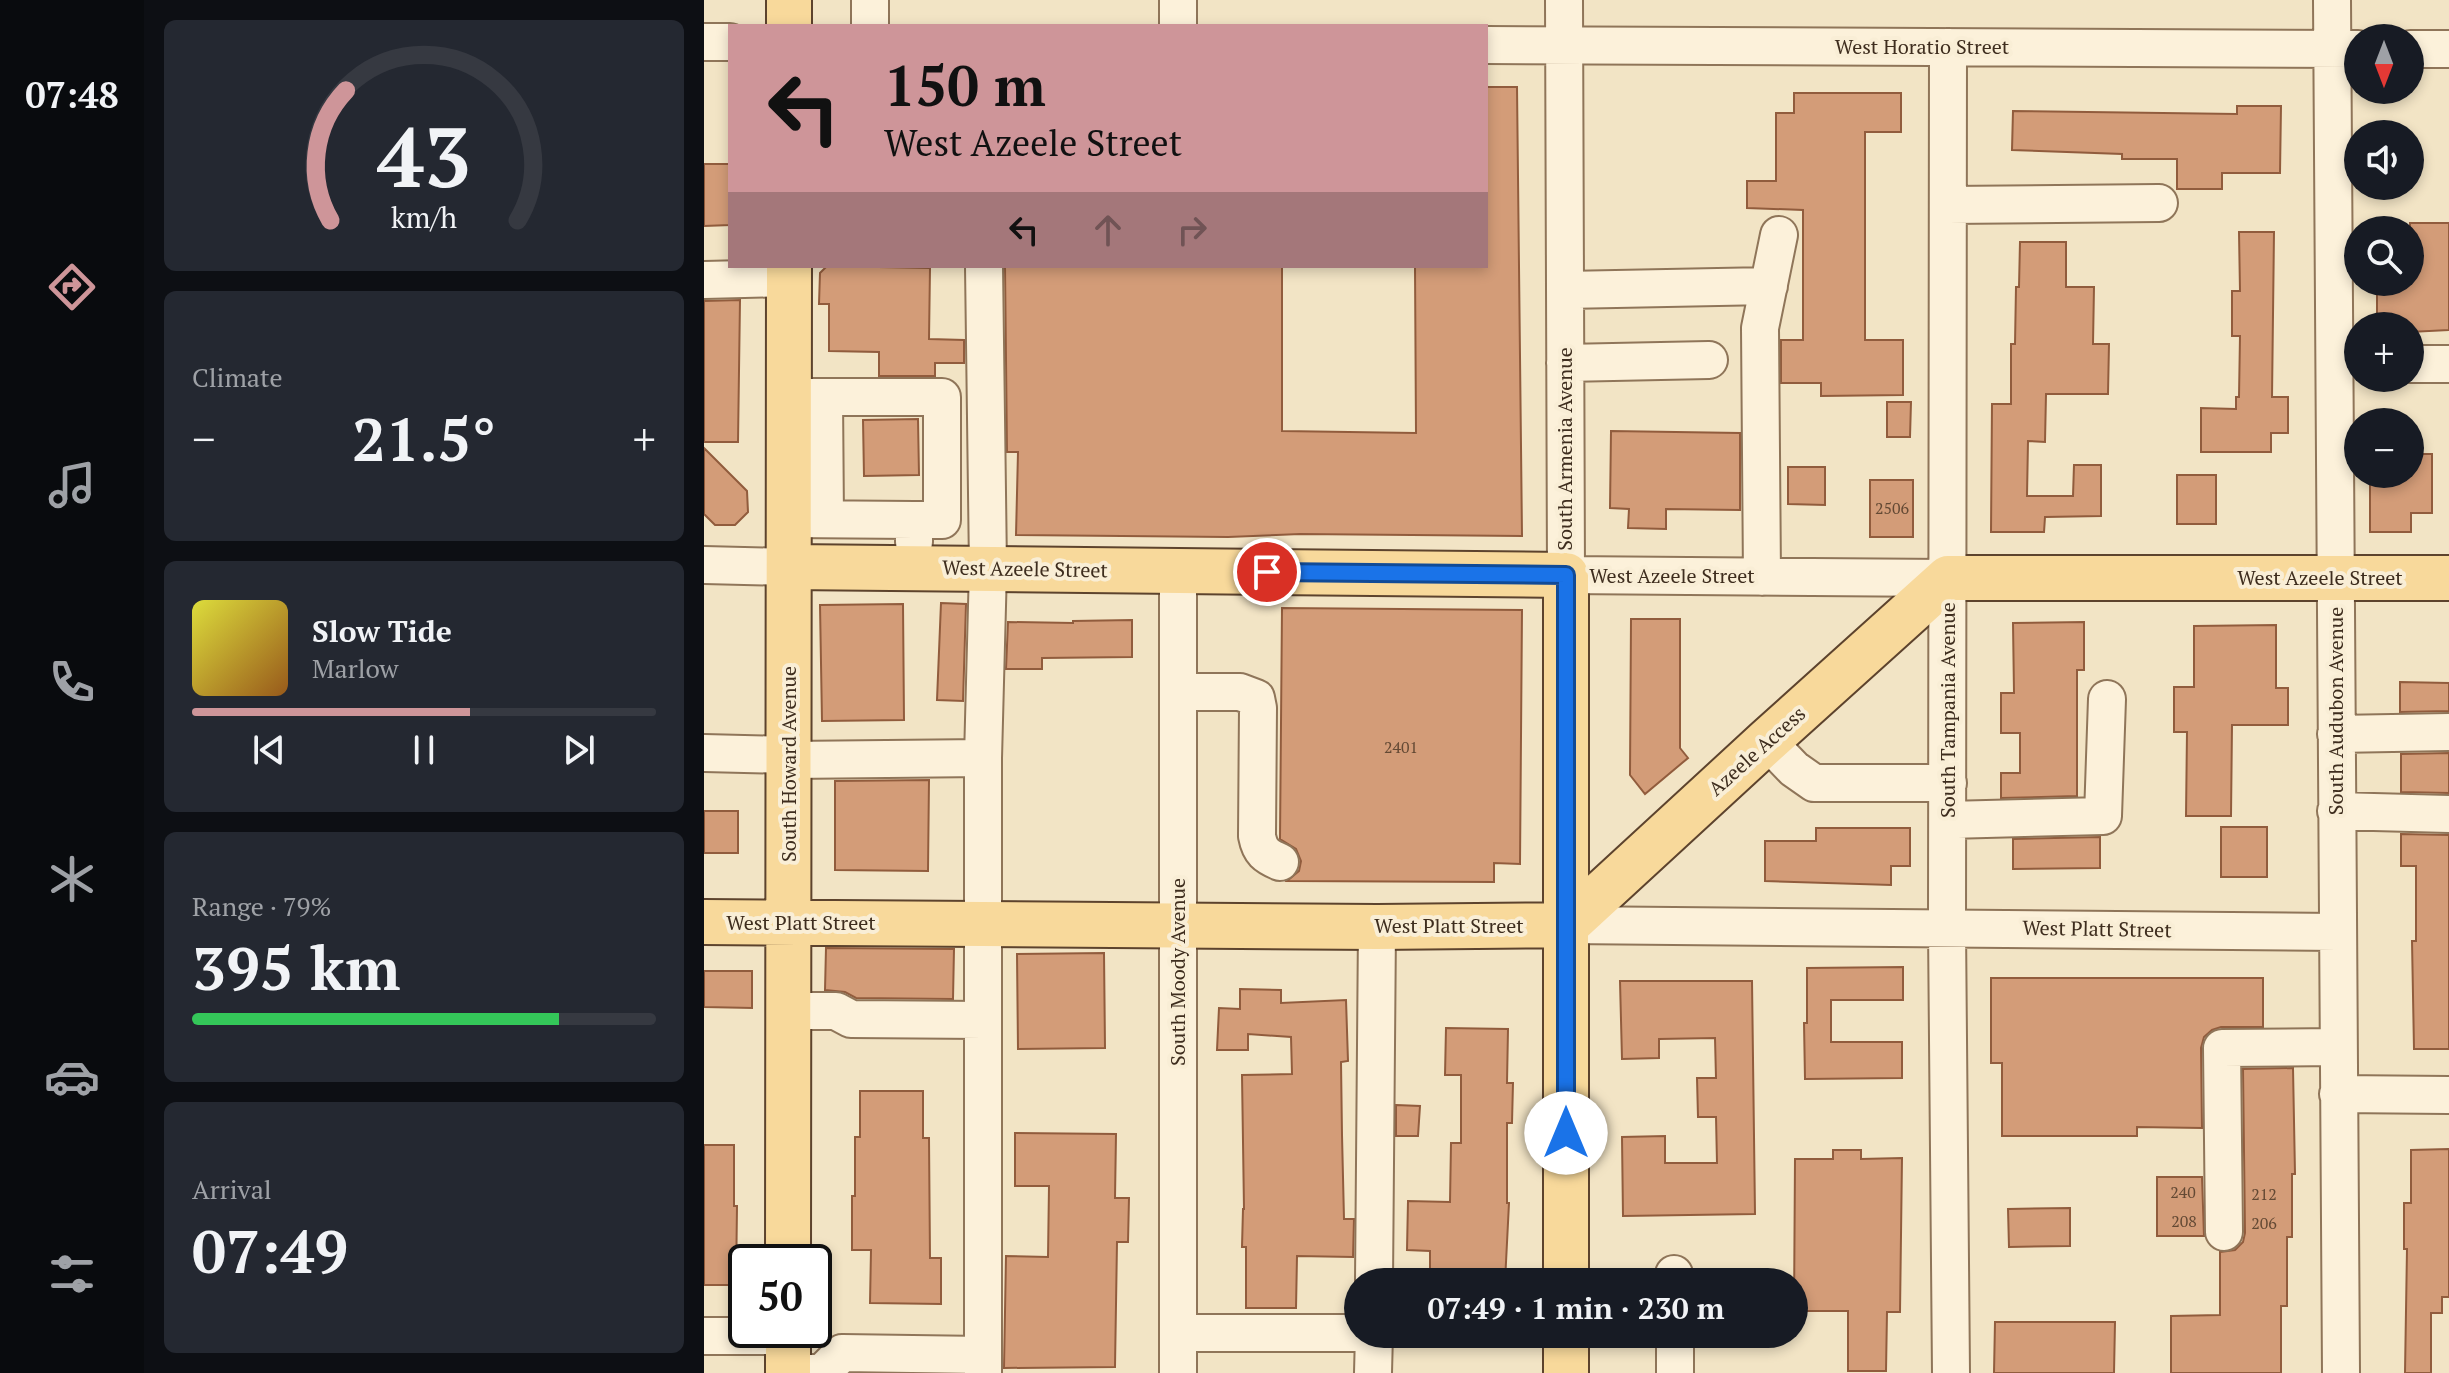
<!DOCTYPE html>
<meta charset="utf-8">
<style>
:root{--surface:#171b24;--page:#242831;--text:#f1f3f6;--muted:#9ea1a6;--line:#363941;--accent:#ce9599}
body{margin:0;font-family:"PT Serif",serif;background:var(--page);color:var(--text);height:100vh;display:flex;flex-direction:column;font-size:30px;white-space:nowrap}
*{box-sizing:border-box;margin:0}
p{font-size:26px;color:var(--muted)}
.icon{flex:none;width:44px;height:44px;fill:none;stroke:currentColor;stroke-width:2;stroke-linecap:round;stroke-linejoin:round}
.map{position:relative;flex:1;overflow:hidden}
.drawer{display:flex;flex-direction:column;gap:20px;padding:20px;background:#0d0f14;width:560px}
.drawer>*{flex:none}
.top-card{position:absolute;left:24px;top:24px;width:760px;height:244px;border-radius:0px;box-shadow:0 4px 12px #0003;background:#ce9599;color:#111;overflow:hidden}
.needle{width:52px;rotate:180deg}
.controls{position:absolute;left:1640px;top:24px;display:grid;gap:16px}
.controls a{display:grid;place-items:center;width:80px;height:80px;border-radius:50%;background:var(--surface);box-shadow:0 4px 12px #0003;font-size:40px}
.speed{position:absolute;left:24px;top:1244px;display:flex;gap:16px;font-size:40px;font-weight:700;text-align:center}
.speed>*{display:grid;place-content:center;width:104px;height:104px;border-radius:50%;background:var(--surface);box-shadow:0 4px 12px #0003;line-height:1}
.speed .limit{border:4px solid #111;border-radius:12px;background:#fff;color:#111}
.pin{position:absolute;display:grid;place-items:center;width:68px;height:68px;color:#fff;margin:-34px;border:4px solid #fff;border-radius:50%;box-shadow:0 2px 8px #0007}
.me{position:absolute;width:88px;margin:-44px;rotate:0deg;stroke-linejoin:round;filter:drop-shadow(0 0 6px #0008)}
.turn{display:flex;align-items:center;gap:28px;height:168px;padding:0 24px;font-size:36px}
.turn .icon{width:104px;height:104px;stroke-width:2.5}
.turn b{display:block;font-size:56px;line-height:68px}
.lanes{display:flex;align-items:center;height:76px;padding:0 24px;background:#0003;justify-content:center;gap:40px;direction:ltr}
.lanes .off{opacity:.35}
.big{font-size:60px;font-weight:600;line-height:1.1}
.drawer .card{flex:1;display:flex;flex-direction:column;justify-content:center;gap:12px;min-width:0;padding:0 28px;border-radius:12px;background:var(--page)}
.drawer .dial{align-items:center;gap:0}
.dial svg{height:208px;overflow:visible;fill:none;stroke:var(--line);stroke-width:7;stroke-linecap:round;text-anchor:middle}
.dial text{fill:var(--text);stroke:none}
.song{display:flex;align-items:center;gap:24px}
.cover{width:96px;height:96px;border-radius:12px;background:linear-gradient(135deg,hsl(60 70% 55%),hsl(30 70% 35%))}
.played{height:8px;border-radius:4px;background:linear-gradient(90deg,var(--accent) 60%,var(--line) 60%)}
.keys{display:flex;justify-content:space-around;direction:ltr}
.heat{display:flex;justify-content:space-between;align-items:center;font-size:44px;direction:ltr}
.charge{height:12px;border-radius:6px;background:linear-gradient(90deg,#34c759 79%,var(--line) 0)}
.trip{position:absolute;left:640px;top:1268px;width:464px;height:80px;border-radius:40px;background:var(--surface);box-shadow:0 4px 12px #0003;font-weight:600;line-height:80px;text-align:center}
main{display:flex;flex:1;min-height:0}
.menu{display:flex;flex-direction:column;width:144px;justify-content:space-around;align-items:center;background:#090b0e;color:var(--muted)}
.menu .icon{width:56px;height:56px}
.menu .on{color:var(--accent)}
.menu b{font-size:36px;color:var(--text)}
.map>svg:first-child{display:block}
.building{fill:#d39c78;stroke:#915c3d;stroke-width:2}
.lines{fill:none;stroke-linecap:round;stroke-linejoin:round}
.minor-casing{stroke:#8f7559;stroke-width:40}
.major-casing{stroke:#5d432d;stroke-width:48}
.minor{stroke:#fcf1da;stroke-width:36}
.major{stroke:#f8d99b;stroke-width:44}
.route-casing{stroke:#114b97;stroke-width:20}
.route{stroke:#1a73e8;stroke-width:14}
.labels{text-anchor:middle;stroke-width:8;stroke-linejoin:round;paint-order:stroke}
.number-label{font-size:16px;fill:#634934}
.street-label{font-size:20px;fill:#3e2d1e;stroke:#f9eed6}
</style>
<main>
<nav class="menu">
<b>07:48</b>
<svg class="icon on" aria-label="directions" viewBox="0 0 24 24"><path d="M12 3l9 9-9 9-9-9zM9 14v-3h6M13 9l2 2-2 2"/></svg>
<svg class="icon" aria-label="music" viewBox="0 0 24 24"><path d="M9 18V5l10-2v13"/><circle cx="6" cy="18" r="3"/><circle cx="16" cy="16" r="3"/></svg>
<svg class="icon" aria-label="phone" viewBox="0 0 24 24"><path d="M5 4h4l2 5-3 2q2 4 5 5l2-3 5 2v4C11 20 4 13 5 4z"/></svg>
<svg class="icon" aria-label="climate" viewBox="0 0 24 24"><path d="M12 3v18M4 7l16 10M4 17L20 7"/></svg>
<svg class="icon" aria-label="car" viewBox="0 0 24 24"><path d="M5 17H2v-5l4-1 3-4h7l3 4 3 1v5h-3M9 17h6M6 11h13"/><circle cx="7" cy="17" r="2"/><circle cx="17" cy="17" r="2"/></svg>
<svg class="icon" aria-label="filters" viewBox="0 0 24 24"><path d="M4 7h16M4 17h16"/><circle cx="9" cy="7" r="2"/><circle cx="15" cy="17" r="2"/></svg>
</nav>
<section class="drawer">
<div class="card dial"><svg viewBox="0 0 100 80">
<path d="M14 69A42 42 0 1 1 86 69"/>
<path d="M14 69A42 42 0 0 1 20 19" stroke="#ce9599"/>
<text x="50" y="56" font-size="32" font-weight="700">43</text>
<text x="50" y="72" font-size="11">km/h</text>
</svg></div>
<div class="card"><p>Climate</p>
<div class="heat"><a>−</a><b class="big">21.5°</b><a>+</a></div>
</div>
<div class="card">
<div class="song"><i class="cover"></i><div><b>Slow Tide</b><p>Marlow</p></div></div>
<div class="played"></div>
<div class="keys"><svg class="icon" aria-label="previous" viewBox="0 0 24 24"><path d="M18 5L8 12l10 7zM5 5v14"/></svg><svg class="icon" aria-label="pause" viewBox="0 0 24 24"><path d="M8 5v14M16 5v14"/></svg><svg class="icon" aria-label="next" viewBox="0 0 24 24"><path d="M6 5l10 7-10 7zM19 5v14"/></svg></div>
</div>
<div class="card"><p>Range · 79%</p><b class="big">395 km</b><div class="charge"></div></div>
<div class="card"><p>Arrival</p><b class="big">07:49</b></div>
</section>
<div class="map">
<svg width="1745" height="1373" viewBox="0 0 1745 1373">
<rect width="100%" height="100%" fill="#f2e4c5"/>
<path class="building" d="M 782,87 L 813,87 L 818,536 L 596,534 L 524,537 L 312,535 L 314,452 L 303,452 L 301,266 L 578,266 L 578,431 L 712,433 L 711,266 L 782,266 Z
M 1090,93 L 1197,93 L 1197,132 L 1161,132 L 1161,340 L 1199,340 L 1199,395 L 1117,396 L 1117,383 L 1077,383 L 1077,340 L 1099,340 L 1099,210 L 1043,208 L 1043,181 L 1072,181 L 1072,113 L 1090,113 Z
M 1533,106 L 1577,106 L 1576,173 L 1518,173 L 1518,189 L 1473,189 L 1473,159 L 1418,159 L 1418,154 L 1308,150 L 1309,111 L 1533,114 Z
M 0,164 L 26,164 L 26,225 L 0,226 Z
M 1706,223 L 1745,223 L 1745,330 L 1706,332 L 1706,326 L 1673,326 L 1673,282 L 1706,282 Z
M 1535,232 L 1570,232 L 1568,397 L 1584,397 L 1584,433 L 1567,433 L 1567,452 L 1497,452 L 1497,408 L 1532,409 L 1532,397 L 1535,397 L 1536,336 L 1528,336 L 1528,291 L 1536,291 Z
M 1316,242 L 1362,242 L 1362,287 L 1390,287 L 1389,344 L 1405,344 L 1404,394 L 1342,394 L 1341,442 L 1324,441 L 1323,496 L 1369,496 L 1370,465 L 1397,465 L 1397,516 L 1341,517 L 1340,532 L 1287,532 L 1288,404 L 1307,404 L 1307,344 L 1311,344 L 1312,287 L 1315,287 Z
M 123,266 L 226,268 L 225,339 L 260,340 L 260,363 L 231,363 L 231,376 L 175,376 L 175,352 L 125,351 L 125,304 L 115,304 L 116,273 Z
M 36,300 L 34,442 L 0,442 L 0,301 Z
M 1183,402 L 1207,402 L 1206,437 L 1183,437 Z
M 214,419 L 215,475 L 160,476 L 159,420 Z
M 907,431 L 1036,433 L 1036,510 L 962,509 L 962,529 L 924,528 L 925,509 L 906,508 Z
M 0,448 L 43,491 L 44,512 L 31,525 L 11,525 L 0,514 Z
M 1706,454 L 1728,454 L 1728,513 L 1707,513 L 1707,532 L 1666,532 L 1666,474 L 1706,474 Z
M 1084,467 L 1121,467 L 1121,505 L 1084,504 Z
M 1473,475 L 1512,475 L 1512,524 L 1473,524 Z
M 1166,480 L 1209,480 L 1209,537 L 1166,537 Z
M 237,603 L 262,604 L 259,701 L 233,700 Z
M 199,604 L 200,720 L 118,721 L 116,605 Z
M 578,608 L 818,610 L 816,864 L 790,863 L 790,882 L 583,881 L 595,871 L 597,861 L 592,849 L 576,839 Z
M 927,619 L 976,619 L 976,748 L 984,758 L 941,794 L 926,775 Z
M 428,620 L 428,657 L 338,658 L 338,669 L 302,669 L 304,622 L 369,623 L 369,621 Z
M 1380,622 L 1380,670 L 1373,670 L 1373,796 L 1297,798 L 1297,773 L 1316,773 L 1316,733 L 1297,733 L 1297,693 L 1310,693 L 1309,623 Z
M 1572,625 L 1572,688 L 1584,688 L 1584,725 L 1528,725 L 1527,816 L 1482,816 L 1483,732 L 1470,732 L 1470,687 L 1490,687 L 1490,626 Z
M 1696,682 L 1745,683 L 1745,711 L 1696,712 Z
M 1745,753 L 1745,793 L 1697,792 L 1697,754 Z
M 225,780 L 224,871 L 131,870 L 131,781 Z
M 0,811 L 34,811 L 34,853 L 0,853 Z
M 1517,827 L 1563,827 L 1563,877 L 1517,877 Z
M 1112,828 L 1206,828 L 1206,866 L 1187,866 L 1187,885 L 1061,881 L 1061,841 L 1112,841 Z
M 1697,834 L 1745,835 L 1745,1049 L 1710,1049 L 1708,941 L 1712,941 L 1712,866 L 1697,866 Z
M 1396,837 L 1396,868 L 1309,869 L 1309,839 Z
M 122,948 L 250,949 L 249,999 L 152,998 L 141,992 L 121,990 Z
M 400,953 L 401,1048 L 314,1049 L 313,954 Z
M 1199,967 L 1199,1000 L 1127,1000 L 1127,1042 L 1198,1042 L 1198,1078 L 1101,1079 L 1100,1023 L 1103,1023 L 1103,968 Z
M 0,971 L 48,971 L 48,1008 L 0,1007 Z
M 1287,978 L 1559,978 L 1559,1027 L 1517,1027 L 1508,1030 L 1500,1037 L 1497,1048 L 1498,1128 L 1433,1127 L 1433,1136 L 1298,1136 L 1298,1063 L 1287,1063 Z
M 916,981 L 1048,981 L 1051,1214 L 919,1216 L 918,1137 L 961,1136 L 961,1163 L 1013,1163 L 1012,1117 L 994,1117 L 993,1078 L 1012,1078 L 1011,1038 L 955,1039 L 955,1058 L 918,1059 Z
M 536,989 L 577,990 L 577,1003 L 642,1000 L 644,1061 L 637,1062 L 638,1135 L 640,1219 L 650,1219 L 649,1257 L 593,1256 L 592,1308 L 542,1308 L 542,1247 L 538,1247 L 539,1209 L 540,1209 L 538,1075 L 588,1074 L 587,1037 L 544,1034 L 544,1050 L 513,1050 L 515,1008 L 536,1009 Z
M 742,1028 L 804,1029 L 803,1083 L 809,1083 L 808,1123 L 803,1123 L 803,1203 L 805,1203 L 801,1282 L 726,1282 L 726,1251 L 703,1250 L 704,1201 L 746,1202 L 747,1143 L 757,1143 L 757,1075 L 741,1075 Z
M 1589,1068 L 1591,1174 L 1588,1174 L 1588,1237 L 1583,1237 L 1583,1306 L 1577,1306 L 1577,1373 L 1467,1373 L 1467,1316 L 1516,1315 L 1516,1252 L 1531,1250 L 1539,1242 L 1541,1233 L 1539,1069 Z
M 156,1091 L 219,1091 L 219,1138 L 225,1138 L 226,1258 L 237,1258 L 237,1304 L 166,1303 L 167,1250 L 148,1250 L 148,1196 L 151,1196 L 151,1137 L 156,1137 Z
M 692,1105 L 716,1106 L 714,1136 L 692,1136 Z
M 311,1133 L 412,1134 L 411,1198 L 425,1198 L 424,1242 L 413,1242 L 411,1367 L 300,1368 L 302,1256 L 344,1257 L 345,1186 L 311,1186 Z
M 0,1145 L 30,1145 L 30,1206 L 33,1206 L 32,1285 L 0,1285 Z
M 1745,1149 L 1745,1297 L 1738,1297 L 1738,1313 L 1727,1313 L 1727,1373 L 1701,1373 L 1703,1249 L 1700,1249 L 1700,1203 L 1707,1203 L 1707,1150 Z
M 1129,1150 L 1157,1150 L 1157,1159 L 1198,1158 L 1196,1312 L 1183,1312 L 1182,1371 L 1144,1371 L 1144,1311 L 1090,1311 L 1091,1159 L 1129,1159 Z
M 1453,1177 L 1498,1177 L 1500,1236 L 1453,1236 Z
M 1366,1208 L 1366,1246 L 1305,1247 L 1304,1209 Z
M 1291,1322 L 1411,1322 L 1410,1373 L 1290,1373 Z"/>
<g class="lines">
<g class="minor-casing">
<path id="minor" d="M 474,0 L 474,26
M 860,0 L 862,575 L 1244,578
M 1628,0 L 1637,1373
M 166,26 L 166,0
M 0,42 L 26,42
M 782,45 L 1654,49
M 1244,47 L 1243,928 L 1247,1373
M 1706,49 L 1745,49
M 1244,205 L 1455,203
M 0,280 L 86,278
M 861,290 L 1065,286
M 861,363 L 1005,360
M 1706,364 L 1745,364
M 86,397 L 238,397 L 238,520 L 210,520
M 120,397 L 121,519
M 87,519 L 210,520 L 210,542
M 0,565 L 86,567
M 474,571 L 474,1373
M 1058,577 L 1056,328 L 1075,235
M 474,692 L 536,692 L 552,698 L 554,708 L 553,836 C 556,852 562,856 576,862
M 1632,734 L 1745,732
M 1063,741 L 1090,769 L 1110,783 L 1244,783
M 0,753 L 86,755
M 86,760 L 279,758
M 1632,811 L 1745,814
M 1244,820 L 1399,816 L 1403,699
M 863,925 L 1633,932
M 85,1011 L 132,1011 L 147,1019 L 279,1020
M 1634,1094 L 1745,1095
M 1520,1232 L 1518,1048 L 1634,1047
M 970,1274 L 970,1282
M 670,1282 L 673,927
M 474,1333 L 654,1333
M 971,1334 L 971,1373
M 0,1336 L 84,1336
M 84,1373 L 118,1373 L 138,1353 L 279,1355
M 279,1373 L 279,758 L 284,568 L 280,266
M 669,1373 L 670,1334"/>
</g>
<g class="major-casing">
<path id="major" d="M 85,26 L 85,0
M 86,567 L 862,575 L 862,1282
M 0,922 L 673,927 L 863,925
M 863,925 L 1063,741 L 1244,578 L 1745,578
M 84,1262 L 85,266
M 84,1330 L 84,1373
M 862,1373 L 862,1334"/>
</g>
<use href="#minor" class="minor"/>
<use href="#major" class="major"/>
</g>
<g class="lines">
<g class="route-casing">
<path id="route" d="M 563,572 L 862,575 L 862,1133"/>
</g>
<use href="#route" class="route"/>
</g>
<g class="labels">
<g class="number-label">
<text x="1188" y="514">2506</text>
<text x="697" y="753">2401</text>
<text x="1479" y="1198">240</text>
<text x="1560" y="1200">212</text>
<text x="1480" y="1227">208</text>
<text x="1560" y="1229">206</text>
</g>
<g class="street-label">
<text x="1218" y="54">West Horatio Street</text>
<text transform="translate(861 449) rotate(-90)" y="7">South Armenia Avenue</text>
<text transform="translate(321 569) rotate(1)" y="7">West Azeele Street</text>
<text x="968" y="583">West Azeele Street</text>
<text x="1616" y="585">West Azeele Street</text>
<text transform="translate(1244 710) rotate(-90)" y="7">South Tampania Avenue</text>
<text transform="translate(1632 711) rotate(-90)" y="7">South Audubon Avenue</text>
<text transform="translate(1053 751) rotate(-42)" y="7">Azeele Access</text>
<text transform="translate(85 764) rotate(-90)" y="7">South Howard Avenue</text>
<text x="97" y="930">West Platt Street</text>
<text x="745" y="933">West Platt Street</text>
<text transform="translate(1393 929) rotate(1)" y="7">West Platt Street</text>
<text transform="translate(474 972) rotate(-90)" y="7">South Moody Avenue</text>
</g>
</g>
</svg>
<div class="controls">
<a><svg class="needle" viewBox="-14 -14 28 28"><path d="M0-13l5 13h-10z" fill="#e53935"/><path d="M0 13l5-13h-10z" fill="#9ea1a6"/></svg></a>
<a><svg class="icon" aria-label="sound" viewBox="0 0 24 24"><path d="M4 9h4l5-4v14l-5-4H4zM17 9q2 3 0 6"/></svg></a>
<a><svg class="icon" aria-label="search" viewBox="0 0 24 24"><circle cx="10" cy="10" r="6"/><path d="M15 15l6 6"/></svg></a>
<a>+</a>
<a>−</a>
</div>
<div class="speed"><div class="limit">50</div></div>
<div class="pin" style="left:563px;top:572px;background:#d93025"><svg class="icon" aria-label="arrive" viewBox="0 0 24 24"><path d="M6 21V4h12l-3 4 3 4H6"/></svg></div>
<svg class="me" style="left:862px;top:1133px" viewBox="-20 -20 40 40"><circle r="19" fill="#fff"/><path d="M0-13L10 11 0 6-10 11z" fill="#1a73e8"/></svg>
<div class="trip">07:49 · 1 min · 230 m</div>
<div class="top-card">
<div class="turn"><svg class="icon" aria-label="left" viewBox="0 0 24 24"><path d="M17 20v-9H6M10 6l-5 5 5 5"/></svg><div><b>150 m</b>West Azeele Street</div></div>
<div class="lanes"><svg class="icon" aria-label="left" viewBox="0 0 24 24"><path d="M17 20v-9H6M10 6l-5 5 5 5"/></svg><svg class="icon off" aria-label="ahead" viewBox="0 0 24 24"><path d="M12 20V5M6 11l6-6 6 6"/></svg><svg class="icon off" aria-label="right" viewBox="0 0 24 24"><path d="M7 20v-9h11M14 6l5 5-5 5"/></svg></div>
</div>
</div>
</main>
